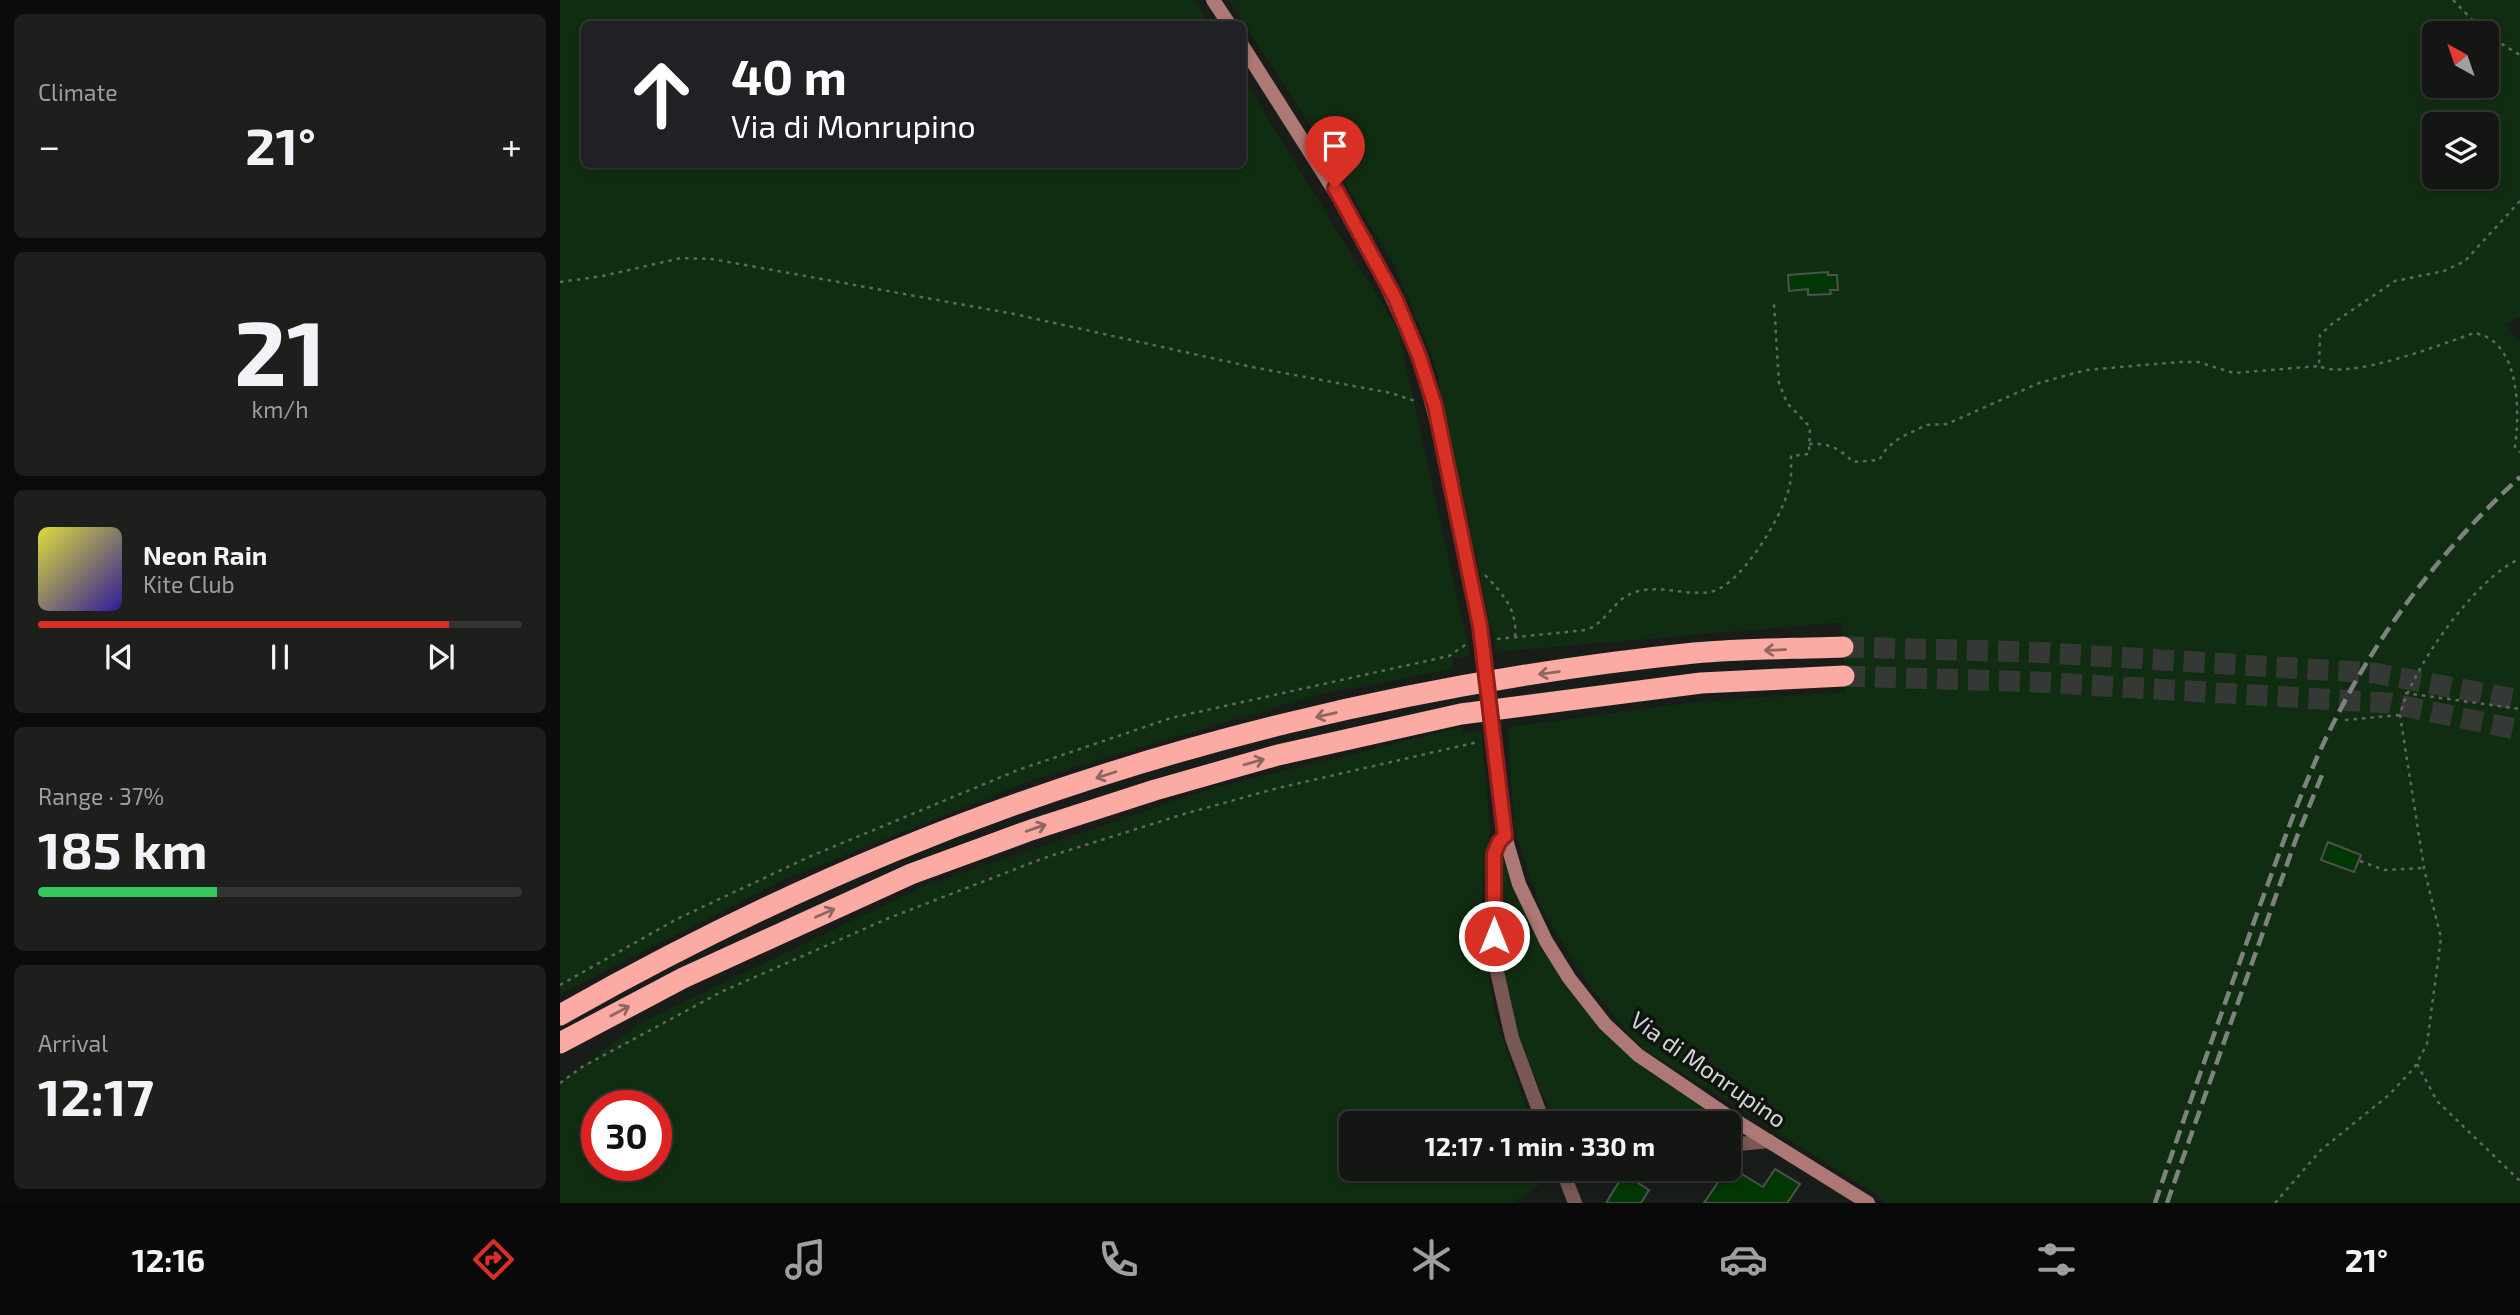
<!DOCTYPE html>
<meta charset="utf-8">
<style>
:root{--surface:#131613;--page:#1c1f1c;--text:#f1f3f6;--muted:#9d9fa0;--line:#323533;--accent:#d93025}
body{margin:0;font-family:"Exo 2",sans-serif;background:var(--page);color:var(--text);height:100vh;display:flex;flex-direction:column;font-size:26px;white-space:nowrap}
*{box-sizing:border-box;margin:0}
p{font-size:23px;color:var(--muted)}
.icon{flex:none;width:38px;height:38px;fill:none;stroke:currentColor;stroke-width:2;stroke-linecap:round;stroke-linejoin:round}
.map{position:relative;flex:1;overflow:hidden}
.sheet{display:flex;flex-direction:column;gap:14px;padding:14px;background:#0a0c0a;width:560px}
.sheet>*{flex:none}
.banner{position:absolute;left:21px;top:21px;width:665px;height:147px;border-radius:10px;box-shadow:0 4px 10px #0003,0 0 0 2px var(--line);background:#202124;color:#fff;overflow:hidden}
.needle{width:46px;rotate:320deg}
.buttons{position:absolute;left:1862px;top:21px;display:grid;gap:14px}
.buttons a{display:grid;place-items:center;width:77px;height:77px;border-radius:10px;background:var(--surface);box-shadow:0 4px 10px #0003,0 0 0 2px var(--line);font-size:35px}
.speed{position:absolute;left:21px;top:1090px;display:flex;gap:14px;font-size:35px;font-weight:700;text-align:center}
.speed>*{display:grid;place-content:center;width:91px;height:91px;border-radius:50%;background:var(--surface);box-shadow:0 4px 10px #0003,0 0 0 2px var(--line);line-height:1}
.speed .limit{border:10px solid #d22;background:#fff;color:#111}
.pin{position:absolute;display:grid;place-items:center;width:60px;height:60px;color:#fff;margin:-72px -30px;border-radius:50% 50% 50% 0;rotate:-45deg;box-shadow:0 0 7px #0007}
.pin .icon{rotate:45deg}
.me{position:absolute;width:77px;margin:-38px;rotate:0deg;stroke-linejoin:round;filter:drop-shadow(0 0 5px #0008)}
.turn{display:flex;align-items:center;gap:24px;height:147px;padding:0 35px;font-size:32px}
.turn .icon{width:91px;height:91px;stroke-width:2.5}
.turn b{display:block;font-size:49px;line-height:60px}
.big{font-size:52px;font-weight:700;line-height:1.1}
.sheet .widget{flex:1;display:flex;flex-direction:column;justify-content:center;gap:10px;min-width:0;padding:0 24px;border-radius:10px;background:var(--page)}
.sheet .dial{align-items:center;gap:0}
.dial b{font-size:91px;line-height:1}
.song{display:flex;align-items:center;gap:21px}
.cover{width:84px;height:84px;border-radius:10px;background:linear-gradient(135deg,hsl(60 70% 55%),hsl(250 70% 35%))}
.played{height:7px;border-radius:4px;background:linear-gradient(90deg,var(--accent) 85%,var(--line) 85%)}
.keys{display:flex;justify-content:space-around;direction:ltr}
.heat{display:flex;justify-content:space-between;align-items:center;font-size:38px;direction:ltr}
.charge{height:10px;border-radius:5px;background:linear-gradient(90deg,#34c759 37%,var(--line) 0)}
.trip{position:absolute;left:779px;top:1111px;width:402px;height:70px;border-radius:10px;background:var(--surface);box-shadow:0 4px 10px #0003,0 0 0 2px var(--line);font-weight:700;line-height:70px;text-align:center}
.menu{display:flex;height:112px;justify-content:space-around;align-items:center;background:#080908;color:var(--muted)}
.menu .icon{width:49px;height:49px}
.menu .current{color:var(--accent)}
.menu b{font-size:32px;color:var(--text)}
main{display:flex;flex:1;min-height:0}
.map>svg:first-child{display:block}
.green{fill:#112d11;fill-rule:evenodd}
.building{fill:#003703;stroke:#4d524d;stroke-width:2}
.lines{fill:none;stroke-linecap:round;stroke-linejoin:round}
.highway-tunnel{stroke:#353935;stroke-width:21;stroke-dasharray:21 10;stroke-linecap:butt}
.path{stroke:#626662;stroke-width:2.5;stroke-dasharray:3.5 5;stroke-linecap:butt}
.street{stroke:#785755;stroke-width:14}
.secondary{stroke:#ad7875;stroke-width:14}
.highway{stroke:#fbaaa4;stroke-width:21}
.rail{stroke:#7e827e;stroke-width:4.5;stroke-dasharray:14 7;stroke-linecap:butt}
.oneway{stroke:#916661}
.route-casing{stroke:#8d1f18;stroke-width:18}
.route{stroke:#d93025;stroke-width:12}
.labels{text-anchor:middle;stroke-width:7;stroke-linejoin:round;paint-order:stroke}
.street-label{font-size:24px;fill:#d2d5d2;stroke:#101410}
</style>
<main>
<section class="sheet">
<div class="widget"><p>Climate</p>
<div class="heat"><a>−</a><b class="big">21°</b><a>+</a></div>
</div>
<div class="widget dial"><b>21</b><p>km/h</p></div>
<div class="widget">
<div class="song"><i class="cover"></i><div><b>Neon Rain</b><p>Kite Club</p></div></div>
<div class="played"></div>
<div class="keys"><svg class="icon" aria-label="previous" viewBox="0 0 24 24"><path d="M18 5L8 12l10 7zM5 5v14"/></svg><svg class="icon" aria-label="pause" viewBox="0 0 24 24"><path d="M8 5v14M16 5v14"/></svg><svg class="icon" aria-label="next" viewBox="0 0 24 24"><path d="M6 5l10 7-10 7zM19 5v14"/></svg></div>
</div>
<div class="widget"><p>Range · 37%</p><b class="big">185 km</b><div class="charge"></div></div>
<div class="widget"><p>Arrival</p><b class="big">12:17</b></div>
</section>
<div class="map">
<svg width="1960" height="1203" viewBox="0 0 1960 1203">
<rect width="100%" height="100%" fill="#191d19"/>
<path class="green" d="M 0,0 L 634,0 L 650,24 L 24,24 L 24,164 L 682,164 L 683,78 L 838,330 L 910,656 L 892,658 L 893,669 L 756,695 L 475,779 L 225,879 L 0,994 Z
M 669,0 L 1960,0 L 1960,317 L 1946,324 L 1960,343 L 1960,1203 L 1325,1203 L 1316,1194 L 1082,1048 L 1030,987 L 981,907 L 954,827 L 948,727 L 1137,702 L 1286,692 L 1282,622 L 936,652 L 875,364 L 835,266 L 738,106 ZM 1874,33 L 1927,33 L 1927,86 L 1874,86 ZM 1874,124 L 1927,124 L 1927,177 L 1874,177 Z
M 902,727 L 903,734 L 921,730 L 930,829 L 920,916 L 934,1011 L 971,1123 L 791,1124 L 791,1169 L 987,1169 L 990,1178 L 952,1203 L 0,1203 L 0,1083 L 80,1023 L 364,886 L 655,788 ZM 37,1106 L 96,1106 L 96,1166 L 37,1166 Z
M 942,856 L 971,925 L 1041,1030 L 1093,1074 L 1184,1132 L 1169,1134 L 1169,1124 L 996,1123 L 957,1038 L 937,959 Z"/>
<path class="building" d="M 1268,272 L 1268,275 L 1277,275 L 1278,290 L 1270,290 L 1271,294 L 1248,295 L 1248,289 L 1229,291 L 1228,275 Z
M 1768,842 L 1801,855 L 1794,872 L 1761,860 Z
M 1169,1166 L 1203,1187 L 1215,1169 L 1240,1184 L 1227,1203 L 1144,1203 Z
M 1064,1174 L 1089,1190 L 1081,1203 L 1046,1203 Z"/>
<g class="lines">
<path class="highway-tunnel" d="M 1283,647 L 1472,652 L 1814,673 L 1960,700
M 1284,676 L 1478,682 L 1829,703 L 1960,730"/>
<path class="path" d="M 1893,0 L 1925,33
M 1927,35 L 1960,55
M 1960,201 L 1905,261 L 1884,271 L 1835,281 L 1773,323 L 1760,335 L 1759,366 C 1787,381 1883,344 1914,333 C 1960,340 1960,411 1955,447 L 1960,452
M 0,282 L 43,276 L 121,258 L 152,259 L 454,314 L 692,367 L 831,393 L 858,402
M 1249,444 C 1269,443 1279,448 1293,462 L 1319,460 L 1327,448 L 1341,437 L 1367,425 L 1387,424 L 1479,383 L 1526,370 L 1619,362 L 1638,362 L 1674,373 L 1759,366
M 925,575 C 943,594 958,610 955,638
M 937,639 L 1026,630 C 1047,623 1053,599 1075,592 C 1100,584 1125,596 1150,592 C 1180,587 1222,517 1229,488 C 1232,478 1231,466 1231,456 L 1249,454 L 1250,427 L 1227,403 L 1219,383 L 1214,304
M 1845,693 L 1960,709
M 1785,720 L 1840,715
M 1800,861 L 1824,870 L 1864,868
M 0,985 L 117,919 L 251,856 L 458,770 L 611,718 L 889,656 L 908,643
M 1857,1064 L 1877,1101 L 1960,1181
M 0,1083 L 22,1067 L 161,992 L 329,918 L 484,858 L 624,814 L 718,788 L 918,742
M 1715,1203 L 1761,1150 L 1830,1094 L 1854,1068 L 1867,1044 L 1881,938 L 1864,868 L 1840,715 C 1851,669 1917,576 1960,559"/>
<path class="street" d="M 945,836 L 939,842 L 934,854 L 934,958 L 952,1038 L 984,1124
M 1169,1145 L 1209,1141
M 1002,1169 L 1015,1203"/>
<path class="secondary" d="M 653,0 L 669,24
M 682,45 L 805,239 L 859,356 L 891,475 L 920,626 L 945,836 L 959,884 L 986,941 L 1009,978 L 1045,1024 L 1078,1055 L 1168,1116 L 1308,1203"/>
<path class="highway" d="M 0,1015 C 108,954 220,898 334,851 C 588,746 862,681 1134,653 C 1184,648 1234,649 1283,647
M 0,1043 L 123,978 L 351,874 L 471,830 L 595,790 L 718,755 L 901,714 L 1141,683 L 1284,676"/>
<path class="rail" d="M 1595,1203 C 1629,1104 1664,1006 1699,908 C 1723,844 1745,777 1777,716 C 1822,627 1886,545 1960,477
M 1607,1203 L 1736,839 L 1762,775"/>
</g>
<defs><path id="oneway-shaft" d="M-6 0H5M1.5-3L5.5 0L1.5 3" fill="none" stroke-width="1.6" stroke-linecap="round" stroke-linejoin="round" transform="scale(1.75)"/></defs>
<g class="oneway">
<use href="#oneway-shaft" transform="translate(1215 650) rotate(178)"/>
<use href="#oneway-shaft" transform="translate(989 673) rotate(172)"/>
<use href="#oneway-shaft" transform="translate(766 715) rotate(167)"/>
<use href="#oneway-shaft" transform="translate(694 762) rotate(-16)"/>
<use href="#oneway-shaft" transform="translate(546 775) rotate(162)"/>
<use href="#oneway-shaft" transform="translate(476 828) rotate(-19)"/>
<use href="#oneway-shaft" transform="translate(265 913) rotate(-24)"/>
<use href="#oneway-shaft" transform="translate(60 1011) rotate(-28)"/>
</g>
<g class="lines">
<g class="route-casing">
<path id="route" d="M 775,188 L 835,298 L 859,356 L 875,406 L 920,626 L 945,836 L 939,842 L 934,854 L 934,936"/>
</g>
<use href="#route" class="route"/>
</g>
<g class="labels">
<g class="street-label">
<text transform="translate(1148 1070) rotate(35)" y="8">Via di Monrupino</text>
</g>
</g>
</svg>
<div class="buttons">
<a><svg class="needle" viewBox="-14 -14 28 28"><path d="M0-13l5 13h-10z" fill="#e53935"/><path d="M0 13l5-13h-10z" fill="#9d9fa0"/></svg></a>
<a><svg class="icon" aria-label="layers" viewBox="0 0 24 24"><path d="M12 4l9 5-9 5-9-5zM3 14l9 5 9-5"/></svg></a>
</div>
<div class="speed"><div class="limit">30</div></div>
<div class="pin" style="left:775px;top:188px;background:#d93025"><svg class="icon" aria-label="arrive" viewBox="0 0 24 24"><path d="M6 21V4h12l-3 4 3 4H6"/></svg></div>
<svg class="me" style="left:934px;top:936px" viewBox="-20 -20 40 40"><circle r="17" fill="#d93025" stroke="#fff" stroke-width="3"/><path d="M0-11L8 9 0 5-8 9z" fill="#fff"/></svg>
<div class="trip">12:17 · 1 min · 330 m</div>
<div class="banner">
<div class="turn"><svg class="icon" aria-label="ahead" viewBox="0 0 24 24"><path d="M12 20V5M6 11l6-6 6 6"/></svg><div><b>40 m</b>Via di Monrupino</div></div>
</div>
</div>
</main>
<nav class="menu">
<b>12:16</b>
<svg class="icon current" aria-label="directions" viewBox="0 0 24 24"><path d="M12 3l9 9-9 9-9-9zM9 14v-3h6M13 9l2 2-2 2"/></svg>
<svg class="icon" aria-label="music" viewBox="0 0 24 24"><path d="M9 18V5l10-2v13"/><circle cx="6" cy="18" r="3"/><circle cx="16" cy="16" r="3"/></svg>
<svg class="icon" aria-label="phone" viewBox="0 0 24 24"><path d="M5 4h4l2 5-3 2q2 4 5 5l2-3 5 2v4C11 20 4 13 5 4z"/></svg>
<svg class="icon" aria-label="climate" viewBox="0 0 24 24"><path d="M12 3v18M4 7l16 10M4 17L20 7"/></svg>
<svg class="icon" aria-label="car" viewBox="0 0 24 24"><path d="M5 17H2v-5l4-1 3-4h7l3 4 3 1v5h-3M9 17h6M6 11h13"/><circle cx="7" cy="17" r="2"/><circle cx="17" cy="17" r="2"/></svg>
<svg class="icon" aria-label="filters" viewBox="0 0 24 24"><path d="M4 7h16M4 17h16"/><circle cx="9" cy="7" r="2"/><circle cx="15" cy="17" r="2"/></svg>
<b>21°</b>
</nav>
